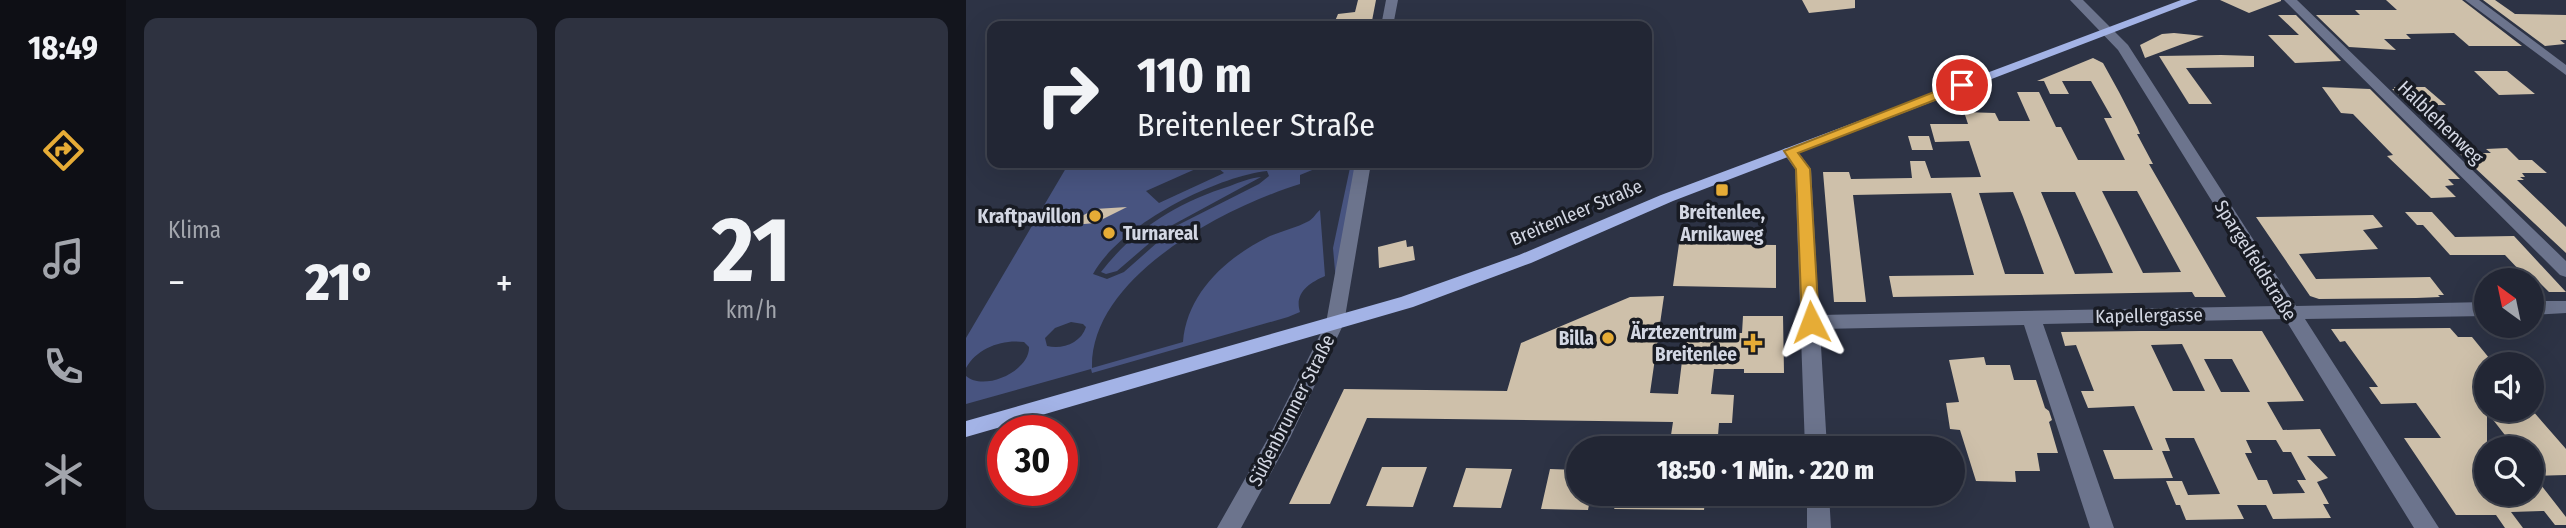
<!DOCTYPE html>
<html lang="de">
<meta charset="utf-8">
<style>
:root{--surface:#222634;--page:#2e3240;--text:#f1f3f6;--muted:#a2a5ac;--line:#3f434f;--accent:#e6ac36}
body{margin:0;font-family:"Fira Sans Condensed",sans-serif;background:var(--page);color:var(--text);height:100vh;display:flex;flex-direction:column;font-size:26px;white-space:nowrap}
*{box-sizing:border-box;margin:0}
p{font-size:23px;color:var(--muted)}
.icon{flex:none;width:38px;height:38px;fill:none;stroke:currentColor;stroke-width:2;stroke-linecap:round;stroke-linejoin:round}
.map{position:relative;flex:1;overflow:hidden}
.sheet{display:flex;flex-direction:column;gap:18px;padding:18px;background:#13151d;width:840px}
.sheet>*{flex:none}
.hud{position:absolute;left:21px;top:21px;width:665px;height:147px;border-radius:14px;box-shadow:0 7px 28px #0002,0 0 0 2px var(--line);background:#222634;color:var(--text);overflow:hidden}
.needle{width:46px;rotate:327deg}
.tools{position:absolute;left:1508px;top:268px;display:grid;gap:14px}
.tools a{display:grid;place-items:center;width:70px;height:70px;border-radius:50%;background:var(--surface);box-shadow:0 7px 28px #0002,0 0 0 2px var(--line);font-size:35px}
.speed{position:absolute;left:21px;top:415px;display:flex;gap:14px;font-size:35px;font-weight:700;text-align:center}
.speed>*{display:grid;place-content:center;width:91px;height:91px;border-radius:50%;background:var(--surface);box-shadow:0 7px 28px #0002,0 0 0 2px var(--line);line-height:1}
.speed .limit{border:10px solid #d22;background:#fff;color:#111}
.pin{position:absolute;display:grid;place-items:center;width:60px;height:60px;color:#fff;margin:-30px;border:4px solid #fff;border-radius:50%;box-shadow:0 2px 7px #0007}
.me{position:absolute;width:77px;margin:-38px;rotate:357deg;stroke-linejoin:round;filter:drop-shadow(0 0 5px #0008)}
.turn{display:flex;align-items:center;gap:24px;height:147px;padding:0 35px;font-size:32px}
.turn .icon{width:91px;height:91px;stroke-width:2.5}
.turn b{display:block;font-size:49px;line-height:60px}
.big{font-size:52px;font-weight:800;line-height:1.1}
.sheet .tile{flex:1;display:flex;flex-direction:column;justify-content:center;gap:10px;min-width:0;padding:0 24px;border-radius:14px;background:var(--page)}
.sheet .dial{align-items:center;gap:0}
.dial b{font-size:91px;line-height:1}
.heat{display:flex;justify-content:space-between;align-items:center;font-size:38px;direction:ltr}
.sheet .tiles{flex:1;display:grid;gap:18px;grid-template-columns:repeat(2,1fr)}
.trip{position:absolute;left:600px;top:436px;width:399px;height:70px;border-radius:35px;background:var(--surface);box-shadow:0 7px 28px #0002,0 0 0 2px var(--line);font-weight:800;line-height:70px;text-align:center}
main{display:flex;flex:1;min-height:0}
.tabs{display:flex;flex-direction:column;width:126px;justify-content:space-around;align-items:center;background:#0e0f15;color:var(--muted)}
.tabs .icon{width:49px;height:49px}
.tabs .current{color:var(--accent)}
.tabs b{font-size:32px;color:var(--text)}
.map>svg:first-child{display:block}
.green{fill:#485480;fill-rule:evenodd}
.building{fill:#cec0aa;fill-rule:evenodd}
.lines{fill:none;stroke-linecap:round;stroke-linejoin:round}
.minor{fill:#6c748d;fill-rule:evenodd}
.major{fill:#a3b3e6;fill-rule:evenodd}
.route{fill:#e6ac36;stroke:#967023;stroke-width:2}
.poi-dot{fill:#e6ac36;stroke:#181b23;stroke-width:2.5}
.labels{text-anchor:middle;stroke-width:7;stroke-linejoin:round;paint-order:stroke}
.street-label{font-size:19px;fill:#d3d7e3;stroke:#181b23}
.poi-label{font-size:19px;font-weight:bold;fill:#d3d7e3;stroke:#181b23;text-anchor:end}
</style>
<main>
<nav class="tabs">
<b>18:49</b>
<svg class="icon current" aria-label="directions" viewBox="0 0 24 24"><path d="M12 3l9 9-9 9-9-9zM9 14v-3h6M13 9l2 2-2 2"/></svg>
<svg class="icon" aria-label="music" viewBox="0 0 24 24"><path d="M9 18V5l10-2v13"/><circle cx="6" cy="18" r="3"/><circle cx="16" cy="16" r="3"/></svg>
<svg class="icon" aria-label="phone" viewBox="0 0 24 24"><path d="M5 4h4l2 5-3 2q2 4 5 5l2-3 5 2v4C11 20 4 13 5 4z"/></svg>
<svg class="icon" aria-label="climate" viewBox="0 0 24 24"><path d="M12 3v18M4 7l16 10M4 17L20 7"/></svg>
</nav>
<section class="sheet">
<div class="tiles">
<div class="tile"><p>Klima</p>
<div class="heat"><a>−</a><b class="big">21°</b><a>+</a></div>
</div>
<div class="tile dial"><b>21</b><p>km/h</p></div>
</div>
</section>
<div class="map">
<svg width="1600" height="528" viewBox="0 0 1600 528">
<rect width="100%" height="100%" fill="#2d3345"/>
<path class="green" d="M 103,163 L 184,163 L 183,166 L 187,169 L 199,163 L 243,163 L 180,191 L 193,203 L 258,173 L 246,163 L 266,163 L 276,167 L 289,163 L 344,163 L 344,170 L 351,168 L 334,175 L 334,184 C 260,207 124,276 126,368 L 217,342 C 221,293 260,258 302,237 C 315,231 330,228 343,221 C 347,219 350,213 354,210 L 359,276 C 343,283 328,293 334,312 L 322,317 L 126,373 L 125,369 L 0,404 L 0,376 C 18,392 64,371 63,347 L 58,342 C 36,339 11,348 0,368 L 0,338 ZM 301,171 L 303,176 L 293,184 L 210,226 L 158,272 L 141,279 L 127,274 C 153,226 248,177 301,171 ZM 105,322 L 117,324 L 120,327 C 115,343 96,350 81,346 L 79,338 L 89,328 Z
M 385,163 L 393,163 L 370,282 L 367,248 Z
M 295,177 L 201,228 L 151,271 L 140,274 L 135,272 C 168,229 213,202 264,186 C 274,182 284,178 295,177 Z"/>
<path class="building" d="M 392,0 L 410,0 L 405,26 L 367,26 L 372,14 L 389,12 Z
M 836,0 L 889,0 L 889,8 L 843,13 Z
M 1254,0 L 1315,0 L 1315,1 L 1283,13 Z
M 1420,0 L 1496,0 L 1556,46 L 1503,46 L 1488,33 L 1440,34 L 1445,39 L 1418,39 L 1430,50 L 1383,47 L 1350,15 L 1394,15 L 1389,10 L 1431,10 Z
M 1517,0 L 1529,0 L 1549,14 L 1600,15 L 1600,40 L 1594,40 L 1599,44 L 1579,46 Z
M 1312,15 L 1330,15 L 1375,61 L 1329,63 L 1302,35 L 1333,35 Z
M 1208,33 L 1238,36 L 1179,58 L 1174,45 L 1196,34 Z
M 1255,55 L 1288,56 L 1288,67 L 1220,68 L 1246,104 L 1223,104 L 1193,56 Z
M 1127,58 L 1137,63 L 1153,92 L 1171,127 L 1174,134 L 1171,134 L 1187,164 L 1183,164 L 1260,297 L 1229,297 L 1226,292 L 927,297 L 923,276 L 1008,275 L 985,193 L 887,195 L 900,302 L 868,302 L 857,172 L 883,172 L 885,179 L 946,178 L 944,161 L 959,161 L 965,178 L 1015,177 L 1003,141 L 969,142 L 964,124 L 1002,124 L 998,112 L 1029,113 L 1033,121 L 1064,121 L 1051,92 L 1073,92 L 1090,127 L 1095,127 L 1112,160 L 1159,160 L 1138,118 L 1146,118 L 1125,81 L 1096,81 L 1103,94 L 1084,94 L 1078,81 L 1071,81 ZM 1136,191 L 1171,191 L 1215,272 L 1177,273 ZM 1047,192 L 1057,217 L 1078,274 L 1039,274 L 1013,193 ZM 1075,192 L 1109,192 L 1147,273 L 1109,274 Z
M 1508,71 L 1541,71 L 1569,94 L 1533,95 Z
M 1356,87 L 1404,89 L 1494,179 L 1482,179 L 1488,185 L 1479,186 L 1490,197 L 1465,198 L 1421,156 L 1427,155 L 1387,114 L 1375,113 Z
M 1428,87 L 1459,87 L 1480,105 L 1444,105 L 1426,89 L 1429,89 Z
M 942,136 L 963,136 L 967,150 L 946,150 Z
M 1541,148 L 1553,160 L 1566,160 L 1581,173 L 1556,173 L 1559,177 L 1554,177 L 1558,180 L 1551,180 L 1600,227 L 1600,253 L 1493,153 L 1525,153 L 1520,149 Z
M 161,207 L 129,223 L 97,226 L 129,209 Z
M 1439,212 L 1466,212 L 1489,237 L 1548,236 L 1600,292 L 1583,292 L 1564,273 L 1556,273 L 1539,255 L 1484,255 L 1457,225 L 1451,225 Z
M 1407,215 L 1417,227 L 1397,230 L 1412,249 L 1333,254 L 1350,279 L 1464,277 L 1478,295 L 1472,295 L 1474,297 L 1450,298 L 1353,299 L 1344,296 L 1290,217 Z
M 440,240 L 441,247 L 447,246 L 449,260 L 413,268 L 412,247 Z
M 713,244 L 810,245 L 810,288 L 707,286 Z
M 698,296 L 684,393 L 712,394 L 720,328 L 750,328 L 750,333 L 776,333 L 777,316 L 817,316 L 818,373 L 778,373 L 778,369 L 748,369 L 745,394 L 768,395 L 766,423 L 753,423 L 751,448 L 703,448 L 707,422 L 401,418 L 364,504 L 323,504 L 378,389 L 541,391 L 555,343 L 664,297 Z
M 1484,328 L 1492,337 L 1506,337 L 1528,364 L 1521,364 L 1521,410 L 1566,410 L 1600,449 L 1600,475 L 1568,476 L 1600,517 L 1600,525 L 1589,525 L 1578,511 L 1545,512 L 1557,528 L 1539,528 L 1530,515 L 1490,515 L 1438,438 L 1475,438 L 1450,403 L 1415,404 L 1403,387 L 1412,387 L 1379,341 L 1374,342 L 1365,329 ZM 1521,412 L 1549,448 L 1566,448 L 1566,494 L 1521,494 Z
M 1175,331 L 1296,331 L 1338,401 L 1301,402 L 1317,430 L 1354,429 L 1370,456 L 1341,456 L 1362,478 L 1351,482 L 1363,504 L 1357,504 L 1365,518 L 1307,519 L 1300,505 L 1271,505 L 1278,519 L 1220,520 L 1214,505 L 1210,505 L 1200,481 L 1216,481 L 1222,495 L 1254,494 L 1228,438 L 1199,438 L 1204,451 L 1196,451 L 1207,478 L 1148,479 L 1137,450 L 1187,450 L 1168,406 L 1122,408 L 1115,391 L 1128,391 L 1110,345 L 1099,346 L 1095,332 ZM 1216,344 L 1226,364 L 1239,391 L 1207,391 L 1185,345 ZM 1238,359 L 1266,359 L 1284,392 L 1255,392 ZM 1280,440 L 1310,440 L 1317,452 L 1325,452 L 1340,480 L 1331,480 L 1339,493 L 1307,494 L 1301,480 L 1292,480 L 1279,453 L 1286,453 Z
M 1018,357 L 1020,365 L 1044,365 L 1048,380 L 1070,380 L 1079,408 L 1083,411 L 1086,420 L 1083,422 L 1092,453 L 1071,453 L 1074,471 L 1049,471 L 1050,482 L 1010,481 L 994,430 L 984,429 L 980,403 L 993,402 L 983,360 Z
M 416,467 L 461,467 L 447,507 L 400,506 Z
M 500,468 L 546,469 L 535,508 L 487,507 Z
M 584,469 L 612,470 L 612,494 L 625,494 L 622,510 L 575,509 Z
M 657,494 L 740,494 L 738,510 L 648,509 Z"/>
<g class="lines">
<path class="minor" d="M 420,0 L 432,0 L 427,26 L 415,26 Z
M 1104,0 L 1117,0 L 1162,45 L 1330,306 L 1521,302 L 1521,316 L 1339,319 L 1473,528 L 1448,528 L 1319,319 L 1077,324 L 1148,528 L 1124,528 L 1058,325 L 854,329 L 861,448 L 839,448 L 829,169 L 816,151 L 819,148 L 829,148 L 845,169 L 853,315 L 1311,306 L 1152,50 Z
M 1318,0 L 1331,0 L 1600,261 L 1600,277 L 1594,275 Z
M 1499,0 L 1513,0 L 1600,65 L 1600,75 Z
M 389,163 L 405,163 L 378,323 L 324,438 L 275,528 L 251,528 L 305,433 L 360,323 Z
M 1566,301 L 1600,301 L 1600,313 L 1566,315 Z
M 841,494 L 863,494 L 865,528 L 841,528 Z"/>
<path class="major" d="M 1215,0 L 1232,0 L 707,201 L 565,263 L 447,307 L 0,437 L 0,421 L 435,297 L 553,255 L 695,195 Z"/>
</g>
<path class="route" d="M 996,81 L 1000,82 L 1000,88 L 832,153 L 844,169 L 853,322 L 851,326 L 839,326 L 836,322 L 830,169 L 818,151 Z"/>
<g class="poi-dot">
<rect x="749" y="183" width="14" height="14" rx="3.5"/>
<circle cx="129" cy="216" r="7"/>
<circle cx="143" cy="233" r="7"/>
<circle cx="642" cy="338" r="7"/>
<path d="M783.5 332.5h7v7h7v7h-7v7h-7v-7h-7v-7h7z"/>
</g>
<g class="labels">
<g class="street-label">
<text transform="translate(1475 122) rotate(44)" y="7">Halblehenweg</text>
<text transform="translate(610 212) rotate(-23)" y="7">Breitenleer Straße</text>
<text transform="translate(1290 260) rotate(58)" y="7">Spargelfeldstraße</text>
<text transform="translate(1183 315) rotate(-1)" y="7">Kapellergasse</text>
<text transform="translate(325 410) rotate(-63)" y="7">Süßenbrunner Straße</text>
</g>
<g class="poi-label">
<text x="756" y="219" text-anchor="middle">Breitenlee,<tspan x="756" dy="22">Arnikaweg</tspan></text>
<text x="115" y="223">Kraftpavillon</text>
<text x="157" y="240" text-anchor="start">Turnareal</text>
<text x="771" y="339">Ärztezentrum<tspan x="771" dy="22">Breitenlee</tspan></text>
<text x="628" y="345">Billa</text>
</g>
</g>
</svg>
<div class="tools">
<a><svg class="needle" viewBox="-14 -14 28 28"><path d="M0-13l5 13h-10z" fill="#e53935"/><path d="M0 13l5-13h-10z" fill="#a2a5ac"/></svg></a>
<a><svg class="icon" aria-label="sound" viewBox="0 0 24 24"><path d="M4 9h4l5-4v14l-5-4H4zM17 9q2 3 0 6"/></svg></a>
<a><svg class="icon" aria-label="search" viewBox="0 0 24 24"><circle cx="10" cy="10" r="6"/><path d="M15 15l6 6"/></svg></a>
</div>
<div class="speed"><div class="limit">30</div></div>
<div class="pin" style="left:996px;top:85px;background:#d93025"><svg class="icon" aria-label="arrive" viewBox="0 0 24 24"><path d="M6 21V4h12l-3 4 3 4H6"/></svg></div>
<svg class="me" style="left:845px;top:322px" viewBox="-20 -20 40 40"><path d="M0-17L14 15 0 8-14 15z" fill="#e6ac36" stroke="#fff" stroke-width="4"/></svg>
<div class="trip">18:50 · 1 Min. · 220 m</div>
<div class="hud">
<div class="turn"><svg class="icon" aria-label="right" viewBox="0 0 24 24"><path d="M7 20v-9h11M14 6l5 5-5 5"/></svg><div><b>110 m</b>Breitenleer Straße</div></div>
</div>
</div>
</main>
